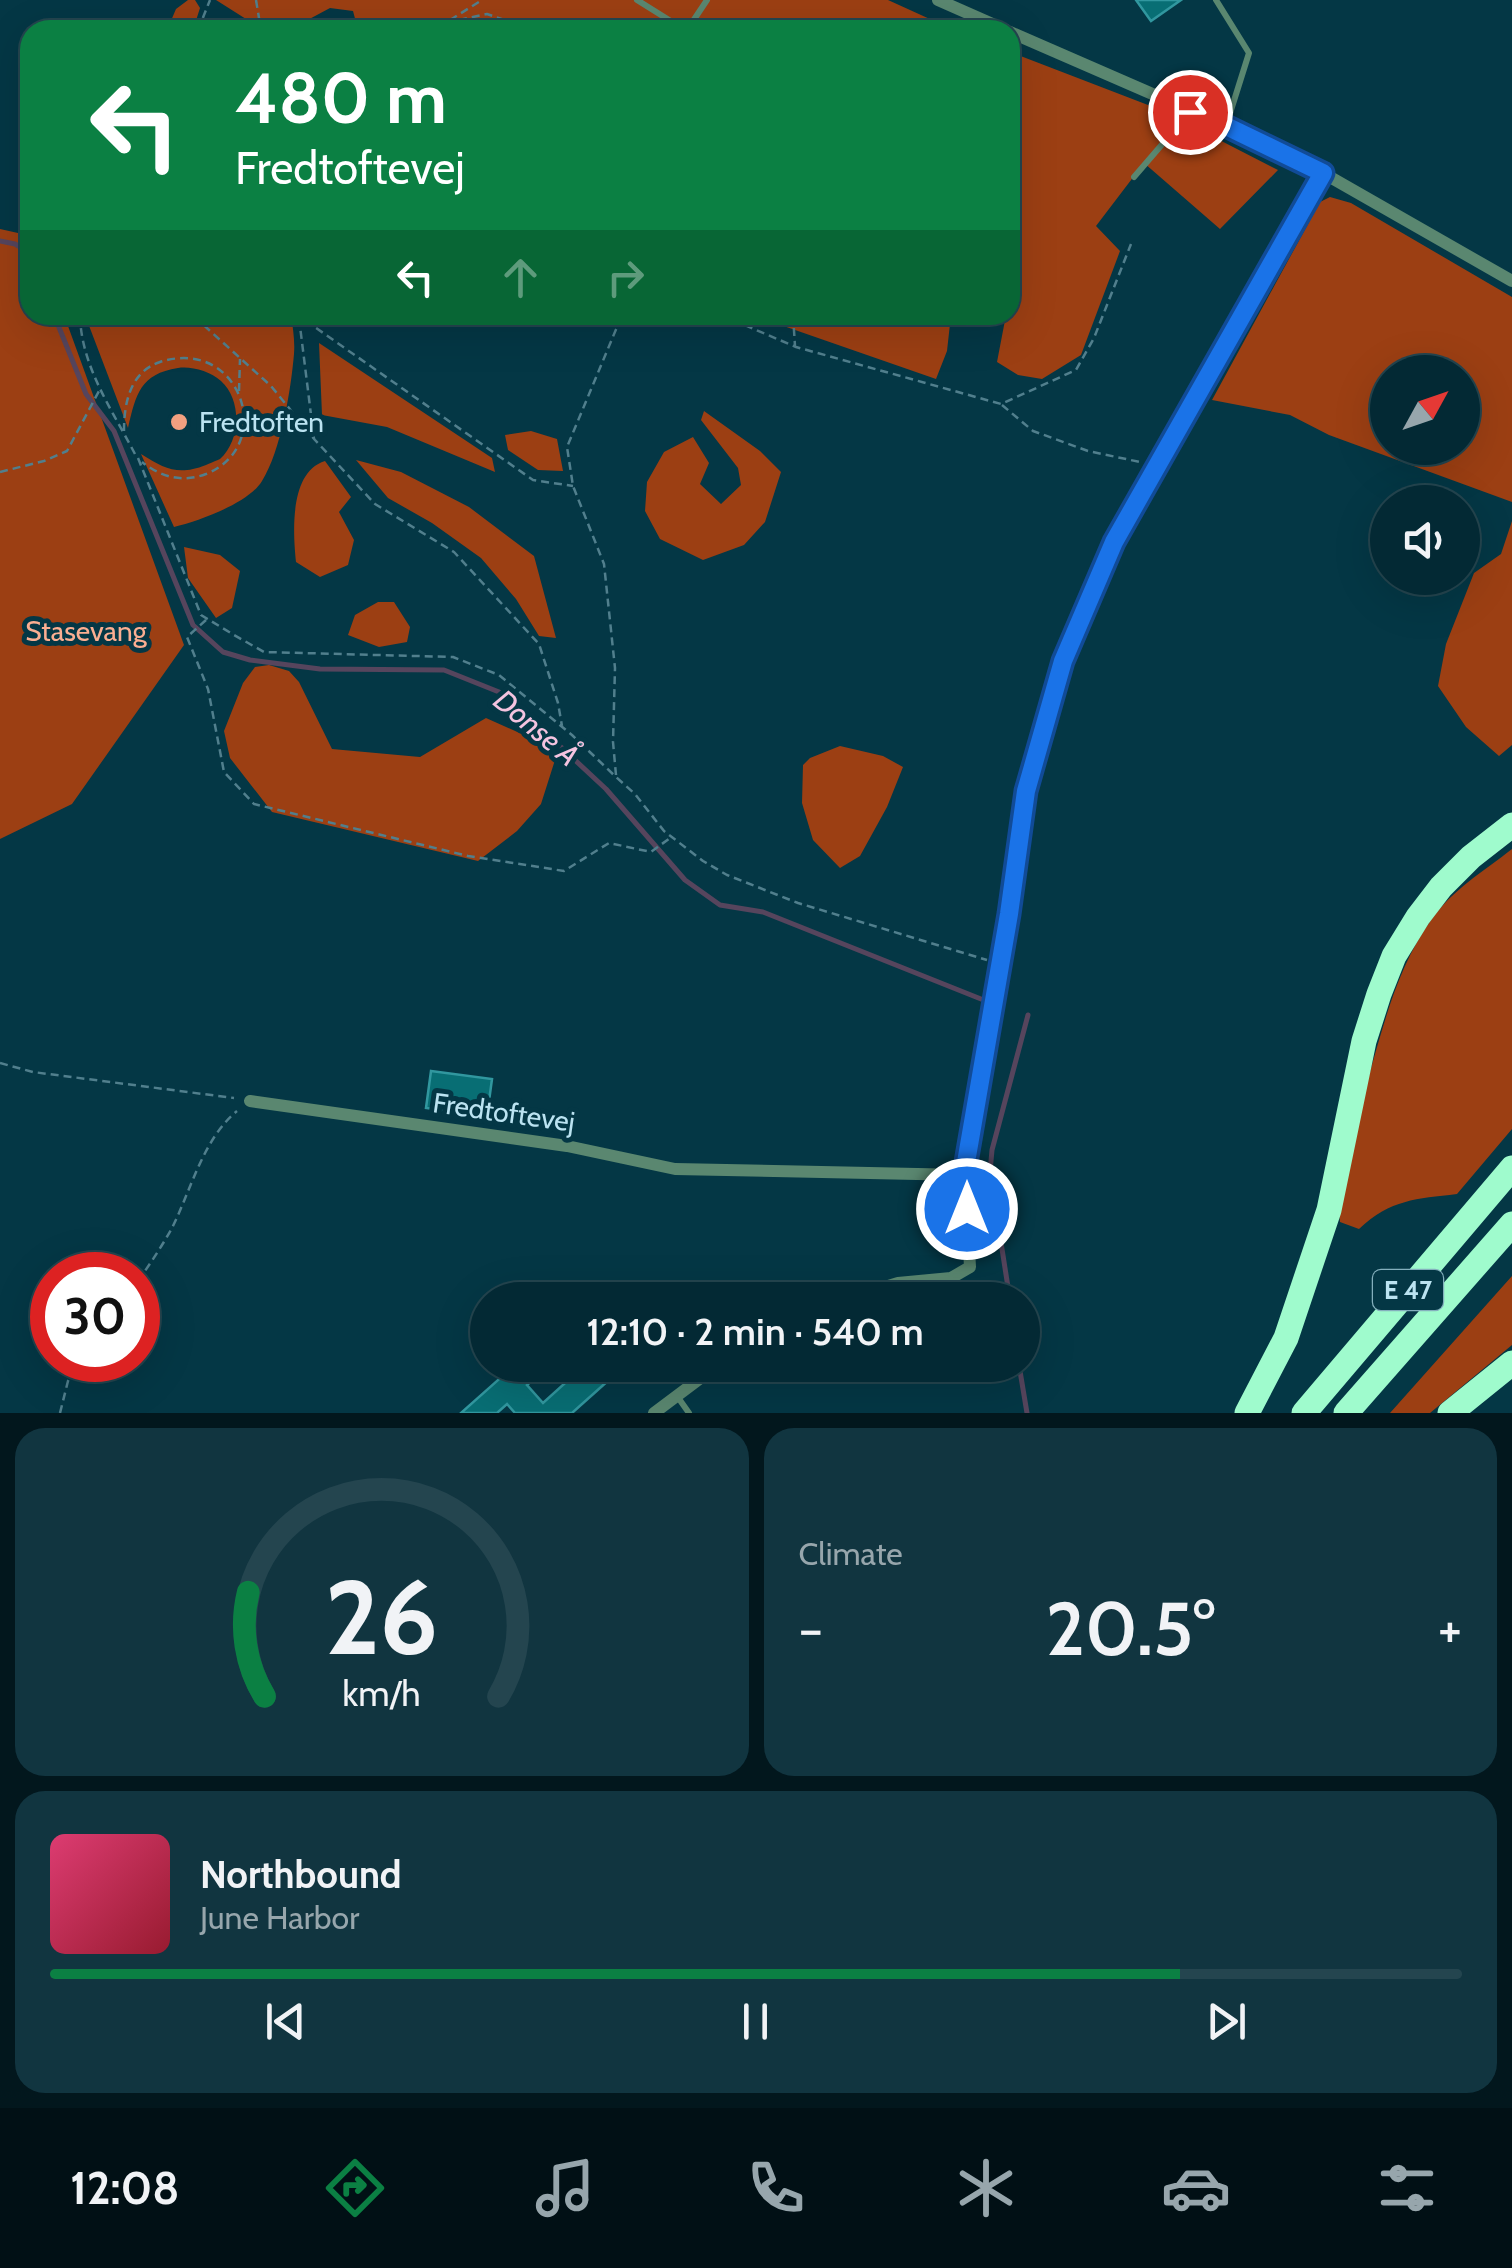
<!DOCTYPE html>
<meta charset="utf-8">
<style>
:root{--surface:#032934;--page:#113540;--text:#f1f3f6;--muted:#97a6ac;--line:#24454f;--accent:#0b8043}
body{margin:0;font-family:Cabin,sans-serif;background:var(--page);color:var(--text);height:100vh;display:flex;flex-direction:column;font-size:38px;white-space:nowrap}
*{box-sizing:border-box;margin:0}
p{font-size:32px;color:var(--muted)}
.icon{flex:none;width:55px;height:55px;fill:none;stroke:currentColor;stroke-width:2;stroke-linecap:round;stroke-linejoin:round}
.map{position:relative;height:1413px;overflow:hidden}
.side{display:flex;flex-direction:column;gap:15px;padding:15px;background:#02171d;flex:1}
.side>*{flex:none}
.guide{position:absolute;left:20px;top:20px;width:1000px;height:305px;border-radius:30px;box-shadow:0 10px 40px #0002,0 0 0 2px var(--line);background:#0b8043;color:#fff;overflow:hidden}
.needle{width:65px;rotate:50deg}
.buttons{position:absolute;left:1370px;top:355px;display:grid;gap:20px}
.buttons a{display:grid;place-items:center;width:110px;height:110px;border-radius:50%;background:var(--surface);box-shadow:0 10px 40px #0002,0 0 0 2px var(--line);font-size:50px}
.speed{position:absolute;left:30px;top:1252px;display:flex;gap:20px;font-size:50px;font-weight:700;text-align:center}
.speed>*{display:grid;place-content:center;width:130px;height:130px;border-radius:50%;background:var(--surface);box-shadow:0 10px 40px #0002,0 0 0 2px var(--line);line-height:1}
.speed .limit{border:15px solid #d22;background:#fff;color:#111}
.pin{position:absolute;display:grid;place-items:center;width:85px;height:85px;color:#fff;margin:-42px;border:5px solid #fff;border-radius:50%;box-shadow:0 2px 10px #0007}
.me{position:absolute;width:110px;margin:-55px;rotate:0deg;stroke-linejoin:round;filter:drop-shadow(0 0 8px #0008)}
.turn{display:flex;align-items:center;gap:35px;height:210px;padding:0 50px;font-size:45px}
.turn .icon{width:130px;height:130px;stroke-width:2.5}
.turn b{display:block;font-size:70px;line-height:85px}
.lanes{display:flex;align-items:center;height:95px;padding:0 50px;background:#0003;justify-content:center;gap:50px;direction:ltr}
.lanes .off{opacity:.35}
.big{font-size:75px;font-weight:600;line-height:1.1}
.side .tile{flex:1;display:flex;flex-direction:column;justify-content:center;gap:15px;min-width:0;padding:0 35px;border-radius:30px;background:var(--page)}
.side .dial{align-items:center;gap:0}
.dial svg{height:260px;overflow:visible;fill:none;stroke:var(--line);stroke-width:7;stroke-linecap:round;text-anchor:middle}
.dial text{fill:var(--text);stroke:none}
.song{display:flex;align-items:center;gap:30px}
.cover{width:120px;height:120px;border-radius:15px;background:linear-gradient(135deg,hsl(340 70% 55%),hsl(350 70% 35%))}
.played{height:10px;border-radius:5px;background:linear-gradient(90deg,var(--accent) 80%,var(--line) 80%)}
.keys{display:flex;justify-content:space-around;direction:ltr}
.heat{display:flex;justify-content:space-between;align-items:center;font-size:55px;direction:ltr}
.side .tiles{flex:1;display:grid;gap:15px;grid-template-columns:1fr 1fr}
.tile:last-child{grid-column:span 2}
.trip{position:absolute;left:470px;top:1282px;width:570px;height:100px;border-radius:50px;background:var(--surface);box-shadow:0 10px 40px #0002,0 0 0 2px var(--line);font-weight:600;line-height:100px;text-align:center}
.menu{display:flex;height:160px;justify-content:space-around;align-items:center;background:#011015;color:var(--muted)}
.menu .icon{width:70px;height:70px}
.menu .on{color:var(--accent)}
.menu b{font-size:45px;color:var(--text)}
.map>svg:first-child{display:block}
.forest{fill:#9c3f13;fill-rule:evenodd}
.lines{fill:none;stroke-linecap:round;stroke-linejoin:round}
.stream{stroke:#56455d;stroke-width:5}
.building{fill:#086e74;stroke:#31979f;stroke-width:2.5}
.path{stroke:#517f8d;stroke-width:2.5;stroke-dasharray:8 5;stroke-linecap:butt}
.service{stroke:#5a8770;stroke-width:6}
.minor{stroke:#5a8770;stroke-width:12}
.motorway{stroke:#9ffbcd;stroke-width:25}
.route-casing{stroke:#114b97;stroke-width:25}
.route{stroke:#1a73e8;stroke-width:18}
.poi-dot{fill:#f2a080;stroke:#043745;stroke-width:4}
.labels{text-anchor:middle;stroke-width:10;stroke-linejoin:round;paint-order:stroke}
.shield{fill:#043745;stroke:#84afbd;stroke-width:2.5}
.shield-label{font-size:25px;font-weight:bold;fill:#bbe3f1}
.poi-label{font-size:28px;fill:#bbe3f1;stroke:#043745;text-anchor:start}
.park-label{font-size:28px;fill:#fbae91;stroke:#043745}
.street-label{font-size:28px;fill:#bbe3f1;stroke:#043745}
.water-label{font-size:30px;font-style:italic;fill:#f4c4e0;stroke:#043745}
</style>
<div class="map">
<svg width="1512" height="1413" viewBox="0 0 1512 1413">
<rect width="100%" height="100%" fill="#043745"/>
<path class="forest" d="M 188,0 L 195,0 L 200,8 L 193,30 L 167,30 L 176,9 Z
M 216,0 L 888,0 L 954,30 L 358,30 L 353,11 L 330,8 L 302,23 L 246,19 Z
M 1010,52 L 1161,110 L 1278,170 L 1220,229 L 1144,163 L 1096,226 L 1120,251 L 1081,355 L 1042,379 L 1018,375 L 997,362 L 1006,315 L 1010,315 L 1010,278 L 1017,209 L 1010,201 Z
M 1330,197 L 1351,203 L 1512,297 L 1512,502 L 1329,435 L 1290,415 L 1212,400 L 1320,202 ZM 1388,372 L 1462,372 L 1462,448 L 1388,448 Z
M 0,229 L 27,235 L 30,241 L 30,315 L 64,315 L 184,645 L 72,804 L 0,839 Z
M 91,315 L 291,315 C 293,328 295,341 294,354 C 291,389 281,451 262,481 C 249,503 199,521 174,527 L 141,454 C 165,469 178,476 206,465 C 208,464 218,460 220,459 C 241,440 242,400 221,381 C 210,371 191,366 178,368 C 140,374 136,394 128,428 L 88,323 Z
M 752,315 L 951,315 L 947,351 L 936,379 Z
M 319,343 L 492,458 L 495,472 L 387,427 L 322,415 Z
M 704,411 L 760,451 L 781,472 L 765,522 L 744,545 L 703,560 L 660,539 L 645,511 L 647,482 L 664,452 L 693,437 L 709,463 L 700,484 L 721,504 L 741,485 L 738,468 L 701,420 Z
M 531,431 L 557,439 L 563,471 L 538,470 L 508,450 L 505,435 Z
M 356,460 L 401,472 L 469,507 L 534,556 L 556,638 L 539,636 L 516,599 L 481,558 L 432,523 L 388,498 Z
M 325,461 L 351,497 L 339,512 L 354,540 L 348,565 L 320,577 L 296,562 C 293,533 289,472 325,461 Z
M 1512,521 L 1512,745 L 1499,756 L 1466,727 L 1438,686 L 1446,644 L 1474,573 L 1501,554 Z
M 184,547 L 220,555 L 240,571 L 232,608 L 216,618 L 188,578 Z
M 378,602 L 394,602 L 410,627 L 407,642 L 379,647 L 348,635 L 355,615 Z
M 269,665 L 289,671 L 299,682 L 332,749 L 420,757 L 486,718 L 524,735 L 555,760 L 541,804 L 517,831 L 478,861 L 272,812 L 230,758 L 224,731 L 243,683 L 255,667 Z
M 840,746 L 883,756 L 903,767 L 887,807 L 860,856 L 840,868 L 813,840 L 802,803 L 803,765 L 810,758 Z
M 1512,849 L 1512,1129 L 1457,1194 C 1416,1199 1391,1199 1359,1229 L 1340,1222 L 1339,1211 C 1349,1161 1359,1111 1373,1061 C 1387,1012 1401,962 1431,920 C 1452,890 1484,871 1512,849 Z
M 1512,1276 L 1512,1345 L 1430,1413 L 1390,1413 Z"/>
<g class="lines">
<path class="stream" d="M 0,241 L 15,244 L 30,253
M 54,315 L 86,394 L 114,431 L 193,625 L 223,652 L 250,660 L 320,669 L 444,670 L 504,694 L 606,789 L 685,880 L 720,905 L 763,912 L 981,999
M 1010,1300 L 990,1172 L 992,1150 L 1028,1015
M 1019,1365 L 1027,1413"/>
</g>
<path class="building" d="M 1136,0 L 1181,0 L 1151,21 Z
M 431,1071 L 492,1079 L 487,1116 L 426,1108 Z
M 515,1365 L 550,1365 L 527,1385 L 543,1403 L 585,1365 L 599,1365 L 610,1379 L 572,1413 L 515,1413 L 507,1404 L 497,1413 L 461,1413 Z"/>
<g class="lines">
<path class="path" d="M 256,0 L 261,30
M 450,20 L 482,0
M 198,30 L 210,0
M 436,30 L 444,23 L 487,14 L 534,30
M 80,315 C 81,367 113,411 136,456
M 198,315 L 198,320 L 271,386 L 315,440 L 375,504 L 454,552 L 539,644 L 558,703 L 562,726
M 243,315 L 247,318 L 299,316 L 533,480 L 573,486
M 721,315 L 796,347 L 1001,404 L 1076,370 L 1094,338 L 1131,244
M 793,315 L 795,346
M 299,318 L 314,439
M 239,391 L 240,359
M 1002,405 L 1033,431 L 1088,451 L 1140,462
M 124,431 C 124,403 130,372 160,362 C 241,336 277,446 206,474 C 182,483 161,477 142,462
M 138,458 L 201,615 L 234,635 L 264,652 L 453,657 L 499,675 L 572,735 L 616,777 L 635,794 L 664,831 L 703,861 L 727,875 L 798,903 L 987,960
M 0,472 L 44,461 L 67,451 L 99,391
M 206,620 L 187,637 L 208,689 L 224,772 L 254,804 L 468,856 L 564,871 L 609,843 L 651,852 L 670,838
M 616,775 L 613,742 L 615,668 L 604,564 L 573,486 L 567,447 L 622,315
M 0,1063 L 33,1072 L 234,1098
M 138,1281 C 150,1264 162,1246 172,1228 C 191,1190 203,1139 237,1111
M 60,1413 L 68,1381 L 81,1360"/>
<path class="service" d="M 637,0 L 685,30
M 1216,0 L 1249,53 L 1226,126
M 687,30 L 707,0
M 1134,177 L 1190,112
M 677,1396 L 689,1413"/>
<path class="minor" d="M 938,0 L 1006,30
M 1010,32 L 1226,126 L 1323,173 L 1512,281
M 250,1101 L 567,1146 L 675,1169 L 965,1175
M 842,1300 L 898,1283 L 951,1278 L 970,1267 L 965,1175 L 1009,914 L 1026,791 L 1063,661 L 1114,542 L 1323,173
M 654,1413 L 706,1374 L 722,1365"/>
<path class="motorway" d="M 1247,1413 L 1286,1338 L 1329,1210 L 1364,1041 L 1379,994 L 1394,956 L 1418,917 L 1441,887 L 1471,857 L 1512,825
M 1304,1413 L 1512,1168
M 1346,1413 L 1512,1224
M 1450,1413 L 1512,1363"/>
</g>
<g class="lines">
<g class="route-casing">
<path id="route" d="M 967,1209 L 964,1174 L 1009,914 L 1026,791 L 1063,661 L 1114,542 L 1323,173 L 1226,126 L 1190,112"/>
</g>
<use href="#route" class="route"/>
</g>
<circle class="poi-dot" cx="179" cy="422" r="10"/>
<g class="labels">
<rect class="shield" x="1373" y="1270" width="70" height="40" rx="8"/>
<g class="shield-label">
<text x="1408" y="1299">E 47</text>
</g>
<g class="poi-label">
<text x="199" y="432">Fredtoften</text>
</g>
<g class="park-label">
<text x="86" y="641">Stasevang</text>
</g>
<g class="street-label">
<text transform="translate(504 1112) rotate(8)" y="10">Fredtoftevej</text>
</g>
<g class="water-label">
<text transform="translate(536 728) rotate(40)" y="10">Donse Å</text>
</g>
</g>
</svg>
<div class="buttons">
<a><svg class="needle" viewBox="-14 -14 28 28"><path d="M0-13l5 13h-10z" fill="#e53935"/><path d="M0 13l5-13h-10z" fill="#97a6ac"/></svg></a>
<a><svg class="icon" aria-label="sound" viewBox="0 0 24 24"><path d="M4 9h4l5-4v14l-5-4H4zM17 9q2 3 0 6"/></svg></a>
</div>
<div class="speed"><div class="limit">30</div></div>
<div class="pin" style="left:1190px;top:112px;background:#d93025"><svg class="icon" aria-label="arrive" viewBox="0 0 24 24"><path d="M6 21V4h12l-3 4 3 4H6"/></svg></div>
<svg class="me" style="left:967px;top:1209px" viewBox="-20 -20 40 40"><circle r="17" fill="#1a73e8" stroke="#fff" stroke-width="3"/><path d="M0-11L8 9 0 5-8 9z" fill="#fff"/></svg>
<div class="trip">12:10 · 2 min · 540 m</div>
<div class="guide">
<div class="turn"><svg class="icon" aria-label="left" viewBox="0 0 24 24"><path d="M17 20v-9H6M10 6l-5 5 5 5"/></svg><div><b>480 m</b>Fredtoftevej</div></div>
<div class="lanes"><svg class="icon" aria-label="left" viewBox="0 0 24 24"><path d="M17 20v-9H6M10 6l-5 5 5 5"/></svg><svg class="icon off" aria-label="ahead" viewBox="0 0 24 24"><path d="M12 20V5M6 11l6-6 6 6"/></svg><svg class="icon off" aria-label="right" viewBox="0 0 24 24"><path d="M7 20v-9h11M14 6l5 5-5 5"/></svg></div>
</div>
</div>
<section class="side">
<div class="tiles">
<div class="tile dial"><svg viewBox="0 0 100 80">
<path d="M14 69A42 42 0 1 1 86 69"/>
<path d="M14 69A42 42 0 0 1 9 37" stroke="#0b8043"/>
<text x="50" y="56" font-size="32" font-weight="700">26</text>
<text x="50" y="72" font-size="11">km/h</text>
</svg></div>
<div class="tile"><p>Climate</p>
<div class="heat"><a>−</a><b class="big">20.5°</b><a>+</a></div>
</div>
<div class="tile">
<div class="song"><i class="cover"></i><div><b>Northbound</b><p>June Harbor</p></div></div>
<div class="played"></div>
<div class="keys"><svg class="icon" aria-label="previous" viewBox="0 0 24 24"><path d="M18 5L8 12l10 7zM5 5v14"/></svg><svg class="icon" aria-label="pause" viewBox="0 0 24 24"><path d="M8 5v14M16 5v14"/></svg><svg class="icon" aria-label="next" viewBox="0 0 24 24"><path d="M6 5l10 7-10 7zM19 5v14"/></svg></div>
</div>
</div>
</section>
<nav class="menu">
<b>12:08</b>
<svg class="icon on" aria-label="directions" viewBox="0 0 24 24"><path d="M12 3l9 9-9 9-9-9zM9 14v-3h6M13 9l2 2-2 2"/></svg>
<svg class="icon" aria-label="music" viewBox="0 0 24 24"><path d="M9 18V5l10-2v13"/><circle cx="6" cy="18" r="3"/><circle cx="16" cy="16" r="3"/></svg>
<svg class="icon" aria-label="phone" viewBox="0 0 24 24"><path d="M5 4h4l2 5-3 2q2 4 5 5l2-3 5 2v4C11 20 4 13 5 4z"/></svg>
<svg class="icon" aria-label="climate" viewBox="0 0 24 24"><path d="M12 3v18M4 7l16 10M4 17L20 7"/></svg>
<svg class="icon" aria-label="car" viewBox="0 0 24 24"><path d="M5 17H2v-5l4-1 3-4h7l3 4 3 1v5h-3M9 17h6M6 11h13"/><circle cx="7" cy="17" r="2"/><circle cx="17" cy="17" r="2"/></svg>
<svg class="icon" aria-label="filters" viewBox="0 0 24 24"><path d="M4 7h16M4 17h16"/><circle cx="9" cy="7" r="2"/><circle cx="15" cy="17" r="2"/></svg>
</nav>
